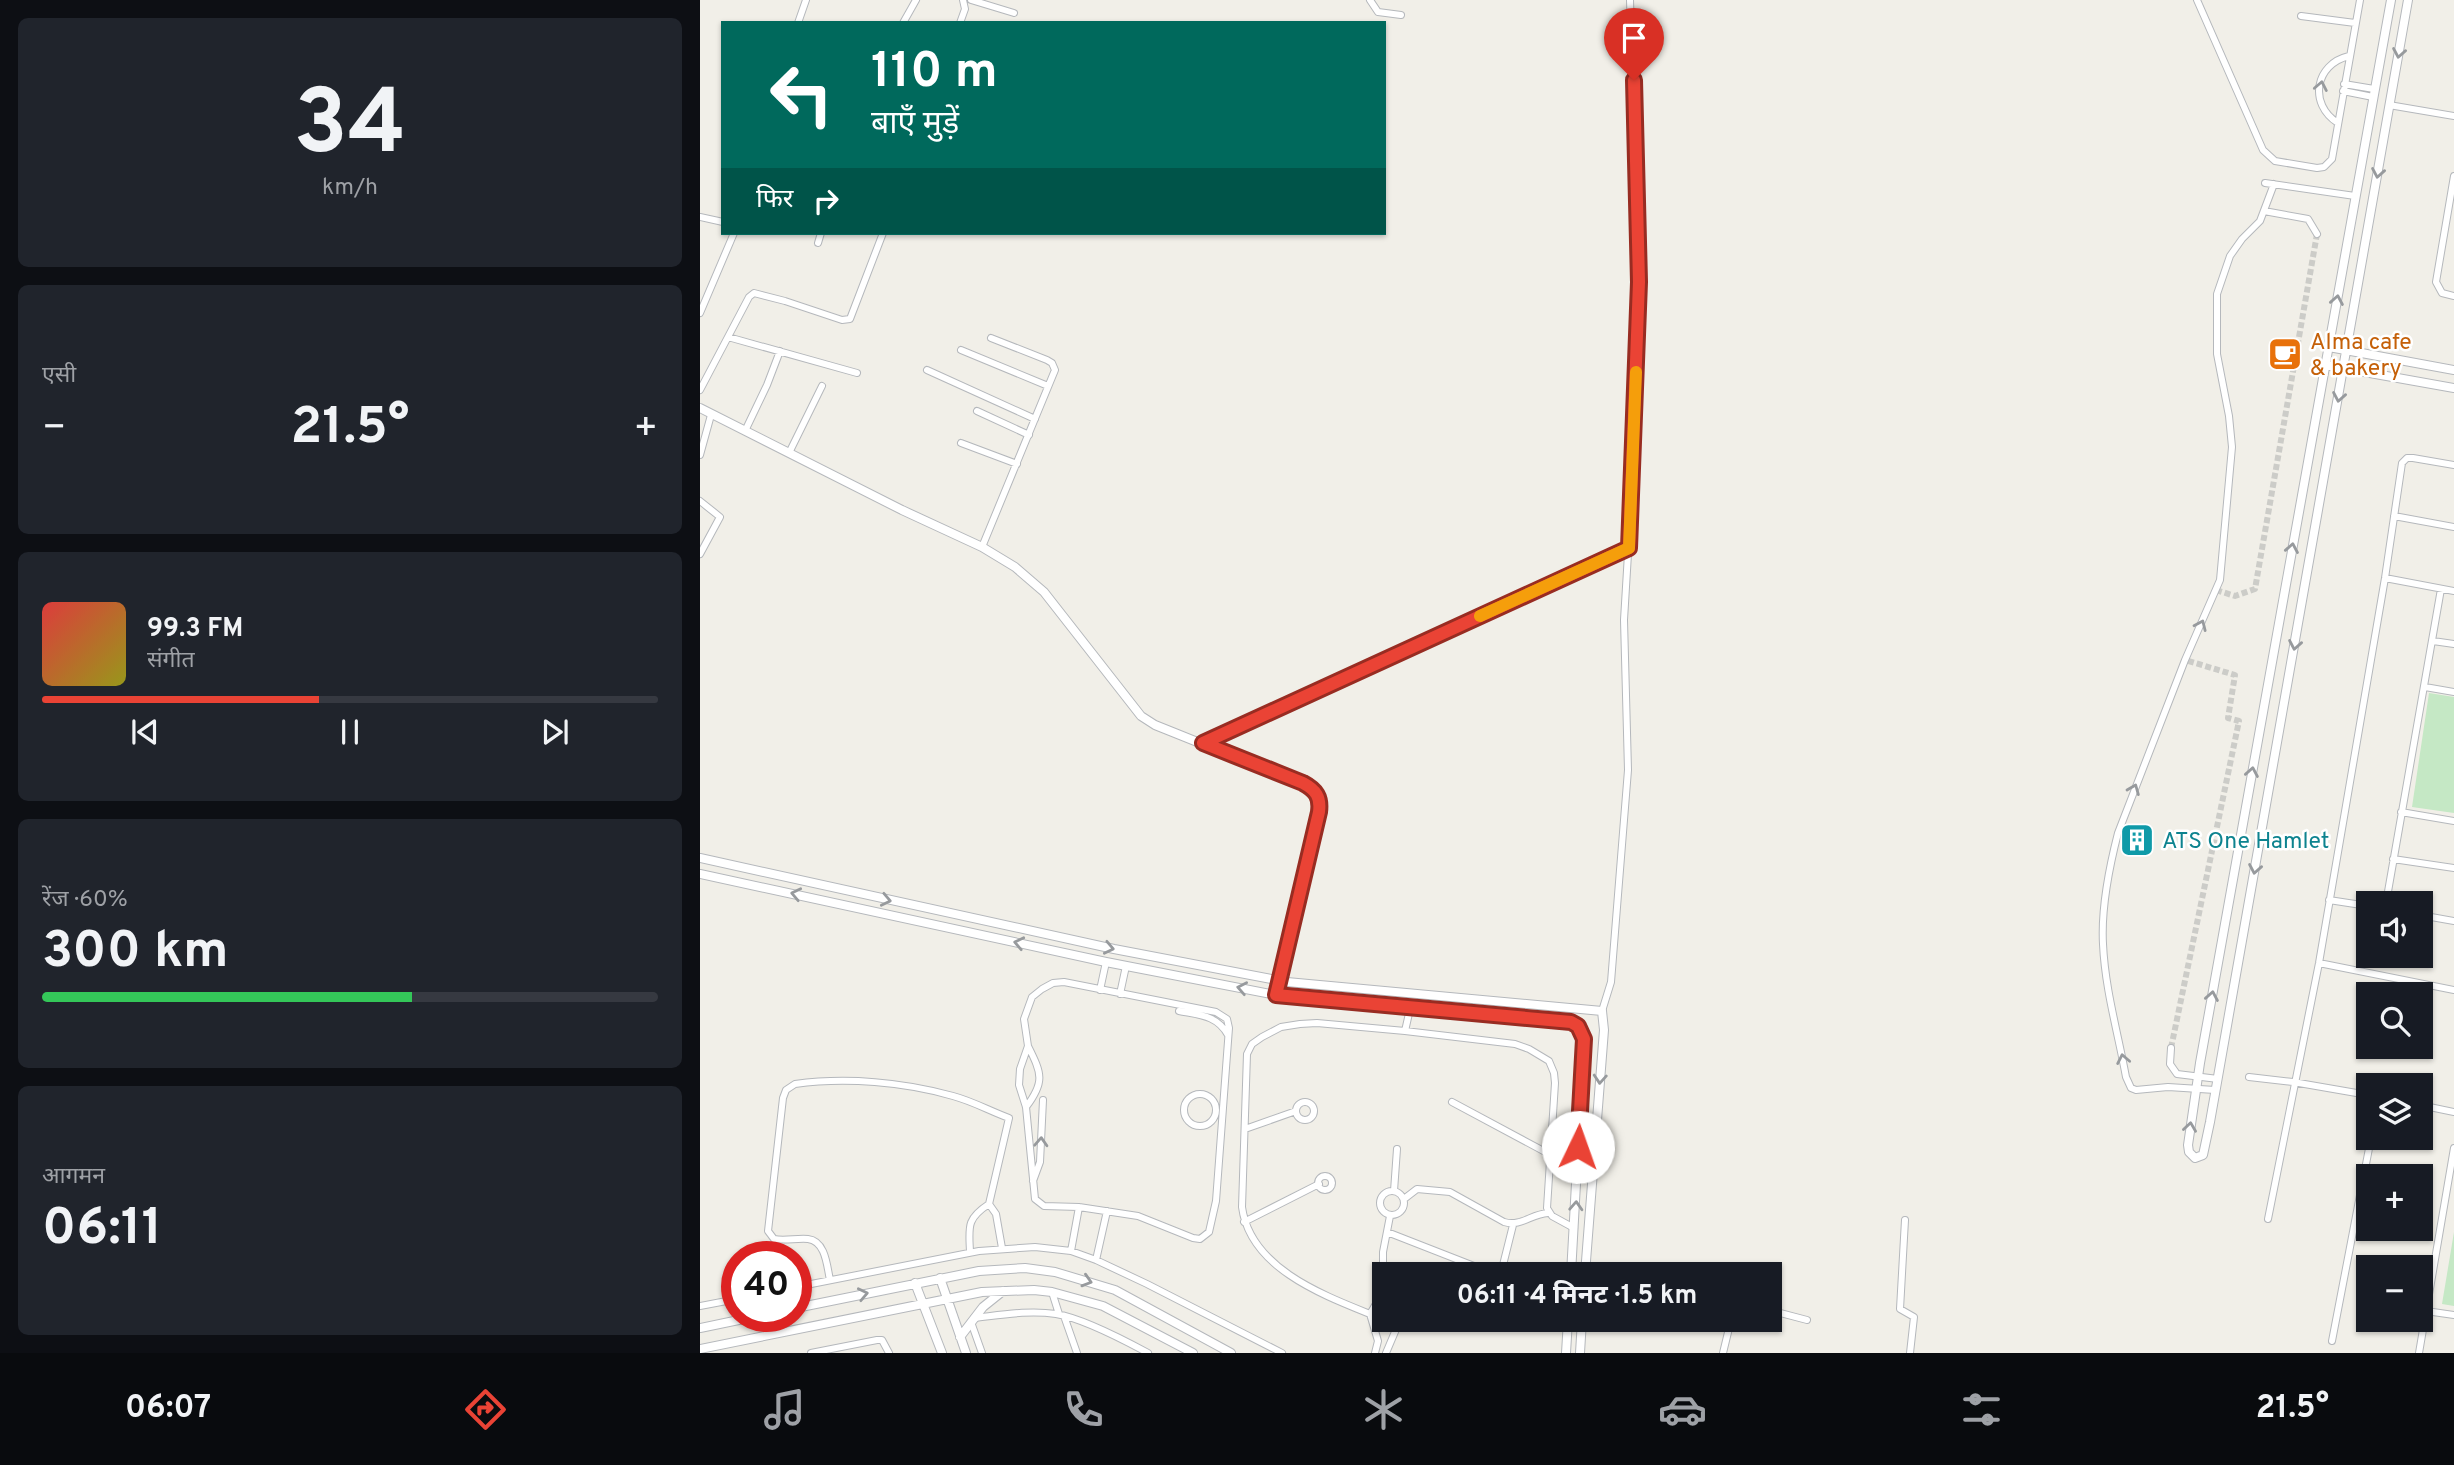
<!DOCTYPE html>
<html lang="hi">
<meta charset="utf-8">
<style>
:root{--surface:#171b24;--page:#20242c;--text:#f1f3f6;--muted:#9ea1a6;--line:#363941;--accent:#ea4335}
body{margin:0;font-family:Overpass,"Noto Sans Devanagari",sans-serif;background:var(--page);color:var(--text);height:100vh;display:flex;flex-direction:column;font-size:26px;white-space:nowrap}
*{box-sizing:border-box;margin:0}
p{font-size:23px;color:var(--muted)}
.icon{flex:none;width:38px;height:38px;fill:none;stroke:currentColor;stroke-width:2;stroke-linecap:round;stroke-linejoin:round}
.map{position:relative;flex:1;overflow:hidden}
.details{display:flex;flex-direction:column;gap:18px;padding:18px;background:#0d0f14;width:700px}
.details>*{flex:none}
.top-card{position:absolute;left:21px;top:21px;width:665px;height:214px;border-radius:0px;box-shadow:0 2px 5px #0004;background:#00695c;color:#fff;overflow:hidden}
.buttons{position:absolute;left:1656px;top:891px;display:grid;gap:14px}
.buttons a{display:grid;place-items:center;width:77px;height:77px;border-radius:0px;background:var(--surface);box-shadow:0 2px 5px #0004;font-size:35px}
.speed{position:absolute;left:21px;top:1241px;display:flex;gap:14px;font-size:35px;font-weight:700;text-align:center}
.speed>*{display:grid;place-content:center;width:91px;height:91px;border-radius:50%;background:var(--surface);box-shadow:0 2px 5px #0004;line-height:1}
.speed .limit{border:10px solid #d22;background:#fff;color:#111}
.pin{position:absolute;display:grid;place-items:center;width:60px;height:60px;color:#fff;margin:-72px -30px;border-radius:50% 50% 50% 0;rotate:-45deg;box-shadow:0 0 7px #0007}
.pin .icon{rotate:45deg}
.me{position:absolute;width:77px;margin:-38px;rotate:3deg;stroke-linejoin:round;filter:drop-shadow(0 0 5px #0008)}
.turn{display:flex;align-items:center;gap:24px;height:147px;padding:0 35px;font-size:32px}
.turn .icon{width:91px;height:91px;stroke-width:2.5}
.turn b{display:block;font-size:49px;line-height:60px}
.then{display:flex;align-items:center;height:66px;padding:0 35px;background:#0003;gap:14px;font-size:26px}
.big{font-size:52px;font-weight:700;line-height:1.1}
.details .card{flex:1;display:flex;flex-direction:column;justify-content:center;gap:10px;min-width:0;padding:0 24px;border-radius:10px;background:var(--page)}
.details .dial{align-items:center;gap:0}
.dial b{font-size:91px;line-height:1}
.song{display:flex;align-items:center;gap:21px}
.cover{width:84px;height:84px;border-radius:10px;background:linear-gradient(135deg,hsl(0 70% 55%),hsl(60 70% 35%))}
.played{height:7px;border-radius:4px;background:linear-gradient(90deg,var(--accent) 45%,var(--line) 45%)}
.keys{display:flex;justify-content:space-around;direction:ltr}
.heat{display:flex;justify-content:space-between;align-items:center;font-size:38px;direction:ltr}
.charge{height:10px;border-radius:5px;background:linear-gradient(90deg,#34c759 60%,var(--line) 0)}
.trip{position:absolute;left:672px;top:1262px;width:410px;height:70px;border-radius:0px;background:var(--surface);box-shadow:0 2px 5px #0004;font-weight:700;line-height:70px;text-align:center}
.dock{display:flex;height:112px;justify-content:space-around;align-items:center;background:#090b0e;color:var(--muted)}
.dock .icon{width:49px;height:49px}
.dock .active{color:var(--accent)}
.dock b{font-size:32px;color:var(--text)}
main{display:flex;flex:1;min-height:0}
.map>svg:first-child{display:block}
.green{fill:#c5e8c5}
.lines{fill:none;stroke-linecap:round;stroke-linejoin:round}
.minor-tunnel{stroke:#ccccc8;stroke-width:6;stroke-dasharray:6 3;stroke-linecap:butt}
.minor-casing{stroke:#b5b8bc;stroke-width:8}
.tertiary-casing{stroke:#b5b8bc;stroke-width:10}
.minor{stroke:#fff;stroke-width:6}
.tertiary{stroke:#fff;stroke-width:8}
.oneway{stroke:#979a9d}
.route-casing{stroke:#982c22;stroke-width:18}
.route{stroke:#ea4335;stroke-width:12}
.slow{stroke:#f59e0b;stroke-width:12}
.labels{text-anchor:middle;stroke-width:5;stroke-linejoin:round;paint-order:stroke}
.food-label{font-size:23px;fill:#c56008;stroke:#fff;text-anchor:start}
.culture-label{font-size:23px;fill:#0d838f;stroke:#fff;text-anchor:start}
</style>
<main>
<section class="details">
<div class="card dial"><b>34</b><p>km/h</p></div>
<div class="card"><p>एसी</p>
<div class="heat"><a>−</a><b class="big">21.5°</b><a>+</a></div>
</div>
<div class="card">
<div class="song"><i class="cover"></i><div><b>99.3 FM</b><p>संगीत</p></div></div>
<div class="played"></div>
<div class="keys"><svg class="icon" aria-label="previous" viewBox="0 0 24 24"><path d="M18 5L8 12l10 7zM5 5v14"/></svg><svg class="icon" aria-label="pause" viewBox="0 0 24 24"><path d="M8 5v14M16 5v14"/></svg><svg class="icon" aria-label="next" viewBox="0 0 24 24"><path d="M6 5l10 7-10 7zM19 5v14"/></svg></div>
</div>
<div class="card"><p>रेंज · 60%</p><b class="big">300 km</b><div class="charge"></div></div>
<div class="card"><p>आगमन</p><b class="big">06:11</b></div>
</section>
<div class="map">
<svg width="1754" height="1353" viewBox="0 0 1754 1353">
<rect width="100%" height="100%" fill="#f1efe8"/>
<path class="green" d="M 1729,693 L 1754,697 L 1754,813 L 1712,807 Z
M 1754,1232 L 1754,1306 L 1742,1304 Z"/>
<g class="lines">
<path class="minor-tunnel" d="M 1516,590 L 1535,596 L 1555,589 L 1617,234
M 1471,1048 L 1539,721 L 1528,718 L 1535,675 L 1485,660"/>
<g class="minor-casing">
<path id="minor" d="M 271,0 L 314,13
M 670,0 L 678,12 L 701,15
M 1497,0 L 1563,150 L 1575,161 L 1617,168 L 1624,167 L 1632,159 L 1660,0
M 1601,16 L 1655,23
M 98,23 L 106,0
M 203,23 L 216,0
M 260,23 L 265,9 L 263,0
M 1644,84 L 1674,89
M 1643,91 L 1673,97
M 1689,105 L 1754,116
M 1638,123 C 1608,104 1615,64 1649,56
M 1754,176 L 1736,282 L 1742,293 L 1754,296
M 1565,183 L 1655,196
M 1564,211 L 1608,219 L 1617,234
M 0,217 L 23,222
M 118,243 L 121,233
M 0,313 L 34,233
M 28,337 L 157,373
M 261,350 L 348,386
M 227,370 L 335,419
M 0,390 L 49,297 L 54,293 L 85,301 L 142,320 L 150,319 L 183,233
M 277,411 L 329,435
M 45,431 L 67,385 L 80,351
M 261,443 L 317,464
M 89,453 L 122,386
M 0,455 L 11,415
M 0,501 L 20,517 L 0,554
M 1694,516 L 1754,527
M 282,547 L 355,370 L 352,363 L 347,360 L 291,338
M 1685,578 L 1754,591
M 1733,641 L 1754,644
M 1725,687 L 1754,692
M 503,743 L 929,548
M 1701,812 L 1754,821
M 1693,859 L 1754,868
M 1629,900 L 1668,906
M 1686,903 L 1741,589
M 1720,915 L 1754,921
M 1619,963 L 1754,990
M 364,982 L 516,1012 L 527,1019 L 529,1028 L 516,1201 L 509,1232 L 500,1239 L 493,1238 L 438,1216 L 379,1207 L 344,1206 L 335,1199 L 326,1107 L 319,1085 L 320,1069 L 328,1046 L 324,1019 L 332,997 L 342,989 L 353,983 Z
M 400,990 L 406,962
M 420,994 L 426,966
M 479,1011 C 499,1015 517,1015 528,1035
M 902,1011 L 911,982 L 928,770 L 924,620 L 933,471 L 939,282 L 930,0
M 705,1031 L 710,1009
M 1471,1048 L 1470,1064 L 1477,1074 L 1518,1079
M 1549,1077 L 1593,1082 L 1668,1095
M 1515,1090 L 1468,1087 L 1436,1090 L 1431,1088 L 1426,1077 C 1418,1033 1405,989 1403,944 C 1401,908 1409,868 1418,833 L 1485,660 L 1520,580 L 1532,447 L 1529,416 L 1517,354 L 1517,294 L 1530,256 L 1542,239 L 1560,221 L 1574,184
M484 1110a16 16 0 1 1 32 0a16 16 0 1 1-32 0Z
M 752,1102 L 851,1155
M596 1111a9 9 0 1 1 18 0a9 9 0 1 1-18 0Z
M 1720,1105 L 1754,1112
M 326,1107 C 345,1082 342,1074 328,1046
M 545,1129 L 596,1111
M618 1183a7 7 0 1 1 14 0a7 7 0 1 1-14 0Z
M 333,1181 L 340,1162 L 343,1100
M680 1203a12 12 0 1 1 24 0a12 12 0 1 1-24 0Z
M 694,1191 L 697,1149
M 704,1199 L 717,1189 L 750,1192 L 804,1222 C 821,1227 831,1214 848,1213
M 289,1204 L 296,1214 L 302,1248
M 1568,1219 L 1619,963 L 1685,578 L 1702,463 L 1707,458 L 1713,458 L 1754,465
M 1205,1220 L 1200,1309 L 1214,1317 L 1210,1353
M 544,1222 L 619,1184
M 687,1232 L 792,1273 L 803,1265 L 813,1225
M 371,1251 L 379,1207
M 396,1260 L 407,1211
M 1042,1274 L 1043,1268
M 130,1280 C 127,1267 126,1241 108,1239 C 97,1238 85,1241 74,1239 L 68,1231 L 83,1098 L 86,1090 L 95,1084 C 146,1077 204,1082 253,1096 C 272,1101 290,1111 309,1118 L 289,1204 C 266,1219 269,1227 270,1252
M 96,1287 L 279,1251 L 335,1247 L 371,1251 L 396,1260 L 447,1284 L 582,1353
M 352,1292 L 359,1314
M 683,1300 L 683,1252 L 690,1216
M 0,1306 L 37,1299
M 1069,1310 L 1107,1320
M 1726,1311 L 1754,1315
M 670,1314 C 620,1294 550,1267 542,1207 L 547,1054 L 552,1044 L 562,1037 L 581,1027 L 600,1024 L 617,1023 L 705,1031 L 815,1044 L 829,1049 L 849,1061 L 854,1073 L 855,1083 L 847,1208 L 852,1216 L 874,1228
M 364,1316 L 377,1353
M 274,1318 C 301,1315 328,1310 356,1314 C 382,1318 424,1340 448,1353
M 271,1322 L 282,1353
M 1632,1341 L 1671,1138
M 111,1353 L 177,1340 L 182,1340 L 189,1353
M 675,1353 L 678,1341 L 670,1314 L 677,1302 L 684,1300
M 686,1353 L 700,1320
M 1023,1353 L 1031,1320
M 1719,1353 L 1754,1148"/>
</g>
<g class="tertiary-casing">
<path id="tertiary" d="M 1691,0 L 1500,1063 L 1488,1145 L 1489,1152 L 1495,1158 L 1503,1155 L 1510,1122 L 1708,0
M 1629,347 L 1754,370
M 1625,365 L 1754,388
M 0,408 L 202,510 L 282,547 L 315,567 L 344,592 L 441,716 L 455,725 L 612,788 C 619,795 620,801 619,812 L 576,995
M 0,858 L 414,949 L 587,982 L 902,1011 L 904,1030 L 885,1274
M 0,874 L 406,962 L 576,995 L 871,1022 L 878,1026 L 884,1039 L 871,1274
M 240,1278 L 266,1353
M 215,1283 L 242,1353
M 96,1308 L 279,1271 L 325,1268 L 355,1272 L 415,1290 L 531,1353
M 0,1328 L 58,1316
M 260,1337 L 283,1307 L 303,1291
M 0,1349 L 282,1292 L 334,1290 L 352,1292 L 403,1306 L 493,1353
M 866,1353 L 868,1320
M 880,1353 L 882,1320"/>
</g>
<use href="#minor" class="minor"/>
<use href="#tertiary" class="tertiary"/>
</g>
<defs><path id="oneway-chevron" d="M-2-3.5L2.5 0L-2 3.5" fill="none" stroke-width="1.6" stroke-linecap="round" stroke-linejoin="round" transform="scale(1.75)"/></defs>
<g class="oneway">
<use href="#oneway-chevron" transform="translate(1699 53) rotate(100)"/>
<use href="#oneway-chevron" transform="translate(1621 86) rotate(-79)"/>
<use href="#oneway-chevron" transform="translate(1678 173) rotate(100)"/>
<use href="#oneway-chevron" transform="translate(1637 300) rotate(-80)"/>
<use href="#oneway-chevron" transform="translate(1639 397) rotate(100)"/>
<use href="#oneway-chevron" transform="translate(1592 548) rotate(-80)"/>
<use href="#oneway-chevron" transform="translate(1501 625) rotate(-66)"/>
<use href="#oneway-chevron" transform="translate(1595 645) rotate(100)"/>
<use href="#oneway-chevron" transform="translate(1552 772) rotate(-80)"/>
<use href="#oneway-chevron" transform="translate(1434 789) rotate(-68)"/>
<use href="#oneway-chevron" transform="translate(1555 869) rotate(100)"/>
<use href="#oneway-chevron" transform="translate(96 894) rotate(-168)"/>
<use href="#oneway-chevron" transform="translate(186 900) rotate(12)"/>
<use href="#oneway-chevron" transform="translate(319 943) rotate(-168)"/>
<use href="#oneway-chevron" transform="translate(409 948) rotate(12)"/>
<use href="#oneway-chevron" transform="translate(542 988) rotate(-169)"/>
<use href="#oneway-chevron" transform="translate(1512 996) rotate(-80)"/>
<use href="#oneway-chevron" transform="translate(1423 1059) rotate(-101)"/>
<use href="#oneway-chevron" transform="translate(900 1079) rotate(94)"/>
<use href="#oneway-chevron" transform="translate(1490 1127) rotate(-82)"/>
<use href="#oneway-chevron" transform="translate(341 1142) rotate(-87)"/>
<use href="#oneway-chevron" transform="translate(876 1206) rotate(-87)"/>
<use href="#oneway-chevron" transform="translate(387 1281) rotate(17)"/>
<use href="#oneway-chevron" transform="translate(163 1294) rotate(-12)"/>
</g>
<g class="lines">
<g class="route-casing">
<path id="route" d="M 878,1147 L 884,1039 L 878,1026 L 871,1022 L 576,995 L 619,812 C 621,797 616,790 603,783 L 503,743 L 929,548 L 939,282 L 934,80"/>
</g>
<use href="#route" class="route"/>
<path class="slow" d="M 780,616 L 929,548 L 936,372"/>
</g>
<defs>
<g id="cafe-square" transform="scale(1.75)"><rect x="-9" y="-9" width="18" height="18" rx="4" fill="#e8710a" stroke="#fff"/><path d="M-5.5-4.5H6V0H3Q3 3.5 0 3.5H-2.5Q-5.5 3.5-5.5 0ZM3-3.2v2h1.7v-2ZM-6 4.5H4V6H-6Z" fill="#fff"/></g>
<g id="building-square" transform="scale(1.75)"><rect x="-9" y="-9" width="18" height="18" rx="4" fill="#0f9aa8" stroke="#fff"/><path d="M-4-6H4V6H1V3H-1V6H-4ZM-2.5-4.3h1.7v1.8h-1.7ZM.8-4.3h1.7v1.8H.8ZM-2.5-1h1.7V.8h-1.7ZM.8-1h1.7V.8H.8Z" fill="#fff"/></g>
</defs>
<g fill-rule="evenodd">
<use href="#cafe-square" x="1585" y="354"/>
<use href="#building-square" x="1437" y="840"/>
</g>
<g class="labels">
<g class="food-label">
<text x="1610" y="349">Alma cafe<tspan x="1610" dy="26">&amp; bakery</tspan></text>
</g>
<g class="culture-label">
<text x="1462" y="848">ATS One Hamlet</text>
</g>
</g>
</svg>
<div class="buttons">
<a><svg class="icon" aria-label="sound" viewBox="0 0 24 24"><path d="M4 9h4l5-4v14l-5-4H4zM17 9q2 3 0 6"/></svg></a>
<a><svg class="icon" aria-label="search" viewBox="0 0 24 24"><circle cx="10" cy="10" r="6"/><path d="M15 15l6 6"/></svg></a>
<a><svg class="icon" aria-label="layers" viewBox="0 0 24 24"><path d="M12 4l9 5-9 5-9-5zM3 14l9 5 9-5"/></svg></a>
<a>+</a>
<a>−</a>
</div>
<div class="speed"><div class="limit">40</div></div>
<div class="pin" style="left:934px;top:80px;background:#d93025"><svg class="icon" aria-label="arrive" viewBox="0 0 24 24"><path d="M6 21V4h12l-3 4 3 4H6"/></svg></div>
<svg class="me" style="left:878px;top:1147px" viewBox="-20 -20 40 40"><circle r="19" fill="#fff"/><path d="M0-13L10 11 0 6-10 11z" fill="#ea4335"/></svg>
<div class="trip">06:11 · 4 मिनट · 1.5 km</div>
<div class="top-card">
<div class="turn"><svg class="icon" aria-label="left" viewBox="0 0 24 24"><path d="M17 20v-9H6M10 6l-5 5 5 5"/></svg><div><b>110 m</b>बाएँ मुड़ें</div></div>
<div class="then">फिर<svg class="icon" aria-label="right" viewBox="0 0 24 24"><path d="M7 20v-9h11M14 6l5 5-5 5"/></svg></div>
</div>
</div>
</main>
<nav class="dock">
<b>06:07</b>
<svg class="icon active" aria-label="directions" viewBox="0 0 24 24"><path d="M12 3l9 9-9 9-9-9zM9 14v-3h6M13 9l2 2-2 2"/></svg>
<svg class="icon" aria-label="music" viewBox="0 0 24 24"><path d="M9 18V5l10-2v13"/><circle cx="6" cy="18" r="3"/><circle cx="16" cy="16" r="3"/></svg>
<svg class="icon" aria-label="phone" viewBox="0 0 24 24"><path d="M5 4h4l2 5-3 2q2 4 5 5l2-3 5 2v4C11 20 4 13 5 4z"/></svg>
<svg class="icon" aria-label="climate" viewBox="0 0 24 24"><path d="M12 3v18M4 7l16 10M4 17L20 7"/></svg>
<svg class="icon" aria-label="car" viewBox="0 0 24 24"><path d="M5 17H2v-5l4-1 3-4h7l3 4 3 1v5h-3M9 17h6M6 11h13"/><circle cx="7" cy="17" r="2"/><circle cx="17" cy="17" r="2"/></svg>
<svg class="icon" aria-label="filters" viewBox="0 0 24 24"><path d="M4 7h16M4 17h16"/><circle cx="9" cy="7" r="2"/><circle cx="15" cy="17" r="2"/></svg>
<b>21.5°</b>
</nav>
